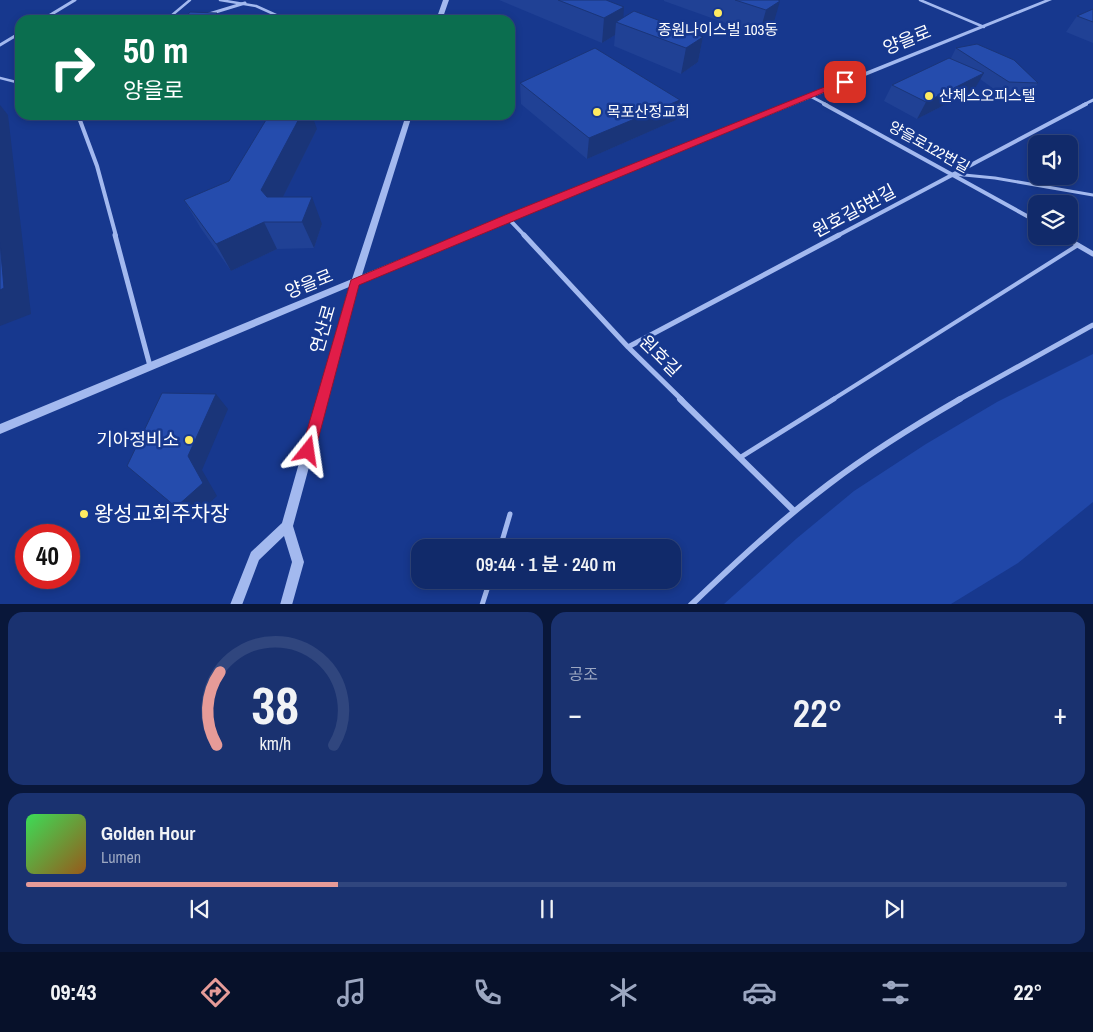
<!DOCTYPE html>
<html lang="ko">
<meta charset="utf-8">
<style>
:root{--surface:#112a6a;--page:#1a3270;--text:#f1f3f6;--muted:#9ca7c1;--line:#30467e;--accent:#e69b98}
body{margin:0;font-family:"Archivo Narrow","Noto Sans KR",sans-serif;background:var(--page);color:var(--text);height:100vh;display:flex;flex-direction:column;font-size:19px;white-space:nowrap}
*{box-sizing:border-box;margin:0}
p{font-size:16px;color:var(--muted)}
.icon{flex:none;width:28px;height:28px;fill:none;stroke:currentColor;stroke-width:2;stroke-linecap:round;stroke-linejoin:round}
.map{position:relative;height:604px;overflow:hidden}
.sheet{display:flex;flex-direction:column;gap:8px;padding:8px;background:#09173a;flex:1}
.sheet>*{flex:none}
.banner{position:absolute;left:15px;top:15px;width:500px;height:105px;border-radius:15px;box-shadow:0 2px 8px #0003,0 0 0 1px var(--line);background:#0b6e4f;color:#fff;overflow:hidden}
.fabs{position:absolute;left:1028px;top:135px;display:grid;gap:10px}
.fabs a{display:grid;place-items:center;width:50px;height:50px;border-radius:10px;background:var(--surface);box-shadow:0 2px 8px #0003,0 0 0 1px var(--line);font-size:25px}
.speed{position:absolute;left:15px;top:524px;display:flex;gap:10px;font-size:25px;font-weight:700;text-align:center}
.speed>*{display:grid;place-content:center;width:65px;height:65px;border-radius:50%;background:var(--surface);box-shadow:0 2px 8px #0003,0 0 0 1px var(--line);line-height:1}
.speed .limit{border:8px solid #d22;background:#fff;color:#111}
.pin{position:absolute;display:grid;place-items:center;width:42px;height:42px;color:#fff;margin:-21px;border-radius:10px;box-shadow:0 2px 8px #0006}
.me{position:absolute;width:55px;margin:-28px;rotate:15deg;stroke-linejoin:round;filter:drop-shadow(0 0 4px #0008)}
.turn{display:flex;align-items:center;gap:18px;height:105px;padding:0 25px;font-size:22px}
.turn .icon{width:65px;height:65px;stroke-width:2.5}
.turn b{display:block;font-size:35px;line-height:42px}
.big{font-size:38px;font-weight:600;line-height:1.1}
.sheet .tile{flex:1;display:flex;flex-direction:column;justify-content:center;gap:8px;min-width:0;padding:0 18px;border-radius:15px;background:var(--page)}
.sheet .dial{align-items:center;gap:0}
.dial svg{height:130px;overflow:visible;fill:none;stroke:var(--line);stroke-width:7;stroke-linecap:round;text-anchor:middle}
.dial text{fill:var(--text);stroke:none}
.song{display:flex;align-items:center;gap:15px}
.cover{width:60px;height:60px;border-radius:8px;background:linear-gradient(135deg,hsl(130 70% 55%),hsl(30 70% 35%))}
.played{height:5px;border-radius:2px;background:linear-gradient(90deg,var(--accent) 30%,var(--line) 30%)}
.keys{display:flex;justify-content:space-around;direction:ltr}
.heat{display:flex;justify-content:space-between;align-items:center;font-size:28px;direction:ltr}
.sheet .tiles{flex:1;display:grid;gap:8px;grid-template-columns:1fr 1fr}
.tile:last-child{grid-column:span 2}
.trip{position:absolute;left:411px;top:539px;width:270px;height:50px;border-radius:15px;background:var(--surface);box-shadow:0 2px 8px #0003,0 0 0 1px var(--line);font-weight:600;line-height:50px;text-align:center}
.dock{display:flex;height:80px;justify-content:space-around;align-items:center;background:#07112a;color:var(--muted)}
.dock .icon{width:35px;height:35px}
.dock .selected{color:var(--accent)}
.dock b{font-size:22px;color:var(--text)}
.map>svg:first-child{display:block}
.green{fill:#2047a8}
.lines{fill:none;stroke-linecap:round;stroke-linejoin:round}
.service-far3{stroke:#a3b9ef;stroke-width:2.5}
.service-far2{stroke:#a3b9ef;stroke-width:3}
.service-far1{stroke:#a3b9ef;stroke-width:4}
.service{stroke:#a3b9ef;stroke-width:5}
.minor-far3{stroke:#a3b9ef;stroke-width:3}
.minor-far2{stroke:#a3b9ef;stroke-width:4}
.minor-far1{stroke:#a3b9ef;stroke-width:5}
.minor{stroke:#a3b9ef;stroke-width:6}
.tertiary{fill:#a3b9ef;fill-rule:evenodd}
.wall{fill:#204195}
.shaded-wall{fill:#1a3579}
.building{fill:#254cad;stroke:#1a3579}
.route{fill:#e11d48;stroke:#92132f}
.poi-dot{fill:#ffeb61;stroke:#17388e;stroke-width:2}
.labels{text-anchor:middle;stroke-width:5;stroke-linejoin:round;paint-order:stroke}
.far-poi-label{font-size:15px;fill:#fff;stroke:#17388e;text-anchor:start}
.far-street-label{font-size:15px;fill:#fff;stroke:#17388e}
.street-label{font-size:18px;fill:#fff;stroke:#17388e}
.poi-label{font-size:18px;fill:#fff;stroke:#17388e;text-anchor:end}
.near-poi-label{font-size:21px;fill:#fff;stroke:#17388e;text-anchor:start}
</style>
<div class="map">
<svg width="1093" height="605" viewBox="0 0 1093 605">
<rect width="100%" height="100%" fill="#17388e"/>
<path class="green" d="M 1093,354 L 1093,502 L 1018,563 L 951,604 L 724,604 L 796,539 L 854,491 L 926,444 L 997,402 Z"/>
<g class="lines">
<path class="service-far3" d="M 220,0 L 256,6 L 287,20
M 920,0 L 984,27
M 46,18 L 93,20 L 171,16 L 190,0
M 0,78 L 20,83"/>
<path class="service-far2" d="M 954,174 L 995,178 L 1093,195"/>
<path class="service-far1" d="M 832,400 L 1078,245"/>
<path class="service" d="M 741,457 L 834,399
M 500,548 L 510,514
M 482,605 L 490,580"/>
<path class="minor-far3" d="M 209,14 L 245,3
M 42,20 L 75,0
M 0,45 L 20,33
M 810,96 L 827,105
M 1083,105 L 1093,100"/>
<path class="minor-far2" d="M 824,104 L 1036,221
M 78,115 L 97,166 L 116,236
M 508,218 L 525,236
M 837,236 L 1086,104"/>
<path class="minor-far1" d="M 115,235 L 150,366
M 524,235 L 628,347 L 682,400
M 1062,236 L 1093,254
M 628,347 L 839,235
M 958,400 L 1093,325"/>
<path class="minor" d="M 680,399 L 794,511
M 691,605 C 735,563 780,521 829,484 C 870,453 915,425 960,399"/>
<path class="tertiary" d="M 443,0 L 449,0 L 442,20 L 436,20 Z
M 1045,0 L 1052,0 L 511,220 L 359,283 L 293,526 L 304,562 L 292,605 L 280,605 L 292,562 L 284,536 L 259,560 L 242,605 L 230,605 L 251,552 L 282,523 L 349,287 L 0,434 L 0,424 L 352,279 L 406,115 L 412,115 L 362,275 L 505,216 Z"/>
</g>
<path class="wall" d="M 499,0 L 606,0 L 623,18 L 703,37 L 698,62 L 681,74 L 614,46 L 615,35 L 602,43 Z
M 664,0 L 778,0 L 773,25 L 759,35 L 664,1 Z
M 1093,9 L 1093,43 L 1066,32 L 1077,16 Z
M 956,48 L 1038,83 L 1030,95 L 1001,94 L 980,79 L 974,90 L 917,119 L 884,101 L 892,85 L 951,58 Z
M 520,83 L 680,100 L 676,120 L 587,159 L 521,104 Z
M 317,129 L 283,197 L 322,224 L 314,248 L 277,249 L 231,271 L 200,227 L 184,200 L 229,181 Z"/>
<path class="shaded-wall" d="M 780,1 L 773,25 L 759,35 L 766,10 Z
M 624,7 L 623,24 L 616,22 L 615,35 L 602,43 L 604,18 Z
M 217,13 L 220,20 L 211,20 Z
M 703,37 L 698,62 L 681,74 L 686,48 Z
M 984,73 L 974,90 L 917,119 L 926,102 Z
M 680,100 L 676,120 L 587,159 L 589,138 Z
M 0,105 L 8,115 L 31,314 L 0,326 Z
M 301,115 L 312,115 L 317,129 L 273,217 L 261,190 Z
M 312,197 L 322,224 L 314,248 L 302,222 Z
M 264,222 L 277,249 L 231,271 L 216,244 Z
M 216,394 L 228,409 L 202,470 L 217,496 L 191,520 L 176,507 L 188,456 Z"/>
<path class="building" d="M 558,0 L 606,0 L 624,7 L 604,18 Z
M 735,0 L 778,0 L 780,1 L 766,10 Z
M 1093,9 L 1093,22 L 1077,16 Z
M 634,11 L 703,37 L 686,48 L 616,22 Z
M 190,12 L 217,13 L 211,20 L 183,20 Z
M 977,44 L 1014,60 L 1038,83 L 1009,82 L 956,48 Z
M 595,48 L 680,100 L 589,138 L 520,83 Z
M 949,58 L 984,73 L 926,102 L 892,85 Z
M 269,115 L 301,115 L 261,190 L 267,197 L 312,197 L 302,222 L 264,222 L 216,244 L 184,200 L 229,181 Z
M 0,242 L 4,288 L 0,290 Z
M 162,393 L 216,394 L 188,456 L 203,483 L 176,507 L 127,466 Z"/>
<path class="route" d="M 842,80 L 849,82 L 359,285 L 315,451 L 313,456 L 308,457 L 303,456 L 301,451 L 351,280 L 505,215 Z"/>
<g class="poi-dot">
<circle cx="718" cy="13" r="5"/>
<circle cx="929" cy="96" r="5"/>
<circle cx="597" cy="112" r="5"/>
<circle cx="189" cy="440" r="5"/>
<circle cx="84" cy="514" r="5"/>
</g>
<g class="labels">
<g class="far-poi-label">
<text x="718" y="35" text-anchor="middle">종원나이스빌 103동</text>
<text x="939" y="101">산체스오피스텔</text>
<text x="607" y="117">목포산정교회</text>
</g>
<g class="far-street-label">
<text transform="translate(929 147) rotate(29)" y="5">양을로122번길</text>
</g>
<g class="street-label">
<text transform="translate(907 40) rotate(-22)" y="6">양을로</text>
<text transform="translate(854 211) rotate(-28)" y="6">원호길5번길</text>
<text transform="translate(309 284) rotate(-22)" y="6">양을로</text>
<text transform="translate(323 329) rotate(-74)" y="6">연산로</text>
<text transform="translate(660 356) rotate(45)" y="6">원호길</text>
</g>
<g class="poi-label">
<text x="179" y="446">기아정비소</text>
</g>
<g class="near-poi-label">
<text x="94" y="521">왕성교회주차장</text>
</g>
</g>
</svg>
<div class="fabs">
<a><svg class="icon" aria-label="sound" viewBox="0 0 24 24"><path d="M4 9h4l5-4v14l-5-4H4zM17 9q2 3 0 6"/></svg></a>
<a><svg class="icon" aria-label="layers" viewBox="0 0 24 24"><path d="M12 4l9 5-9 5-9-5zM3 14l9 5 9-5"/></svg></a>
</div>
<div class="speed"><div class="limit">40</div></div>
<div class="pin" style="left:845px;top:82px;background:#d93025"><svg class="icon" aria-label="arrive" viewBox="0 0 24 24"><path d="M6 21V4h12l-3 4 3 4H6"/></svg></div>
<svg class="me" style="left:308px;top:451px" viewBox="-20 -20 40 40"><path d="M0-17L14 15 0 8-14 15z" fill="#e11d48" stroke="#fff" stroke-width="4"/></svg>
<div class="trip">09:44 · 1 분 · 240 m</div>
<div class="banner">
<div class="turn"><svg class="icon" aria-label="right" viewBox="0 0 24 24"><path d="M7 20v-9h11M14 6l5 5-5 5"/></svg><div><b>50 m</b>양을로</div></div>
</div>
</div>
<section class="sheet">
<div class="tiles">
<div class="tile dial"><svg viewBox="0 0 100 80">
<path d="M14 69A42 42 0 1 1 86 69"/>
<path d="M14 69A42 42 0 0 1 16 24" stroke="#e69b98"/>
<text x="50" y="56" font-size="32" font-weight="700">38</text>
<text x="50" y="72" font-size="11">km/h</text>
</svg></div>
<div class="tile"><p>공조</p>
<div class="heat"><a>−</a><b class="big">22°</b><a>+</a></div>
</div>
<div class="tile">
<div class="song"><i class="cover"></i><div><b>Golden Hour</b><p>Lumen</p></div></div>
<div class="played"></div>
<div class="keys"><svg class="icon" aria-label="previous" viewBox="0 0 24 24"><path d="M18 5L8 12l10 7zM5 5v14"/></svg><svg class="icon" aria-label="pause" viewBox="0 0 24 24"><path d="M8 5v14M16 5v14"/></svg><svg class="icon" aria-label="next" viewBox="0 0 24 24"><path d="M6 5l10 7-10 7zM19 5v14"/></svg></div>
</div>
</div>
</section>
<nav class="dock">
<b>09:43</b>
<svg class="icon selected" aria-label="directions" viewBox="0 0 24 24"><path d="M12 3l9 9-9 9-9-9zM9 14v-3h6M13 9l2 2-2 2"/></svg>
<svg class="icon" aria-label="music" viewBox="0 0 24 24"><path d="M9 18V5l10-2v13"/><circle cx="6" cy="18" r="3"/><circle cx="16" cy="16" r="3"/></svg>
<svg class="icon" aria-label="phone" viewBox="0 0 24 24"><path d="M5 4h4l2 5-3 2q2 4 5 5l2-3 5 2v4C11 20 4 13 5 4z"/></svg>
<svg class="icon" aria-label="climate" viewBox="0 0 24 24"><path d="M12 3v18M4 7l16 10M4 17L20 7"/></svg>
<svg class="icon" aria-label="car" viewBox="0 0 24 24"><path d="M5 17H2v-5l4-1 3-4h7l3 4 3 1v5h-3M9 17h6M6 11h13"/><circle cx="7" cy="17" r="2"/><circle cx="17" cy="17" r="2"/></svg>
<svg class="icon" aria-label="filters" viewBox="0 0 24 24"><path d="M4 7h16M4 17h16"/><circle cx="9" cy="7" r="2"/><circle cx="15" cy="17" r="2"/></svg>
<b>22°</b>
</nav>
